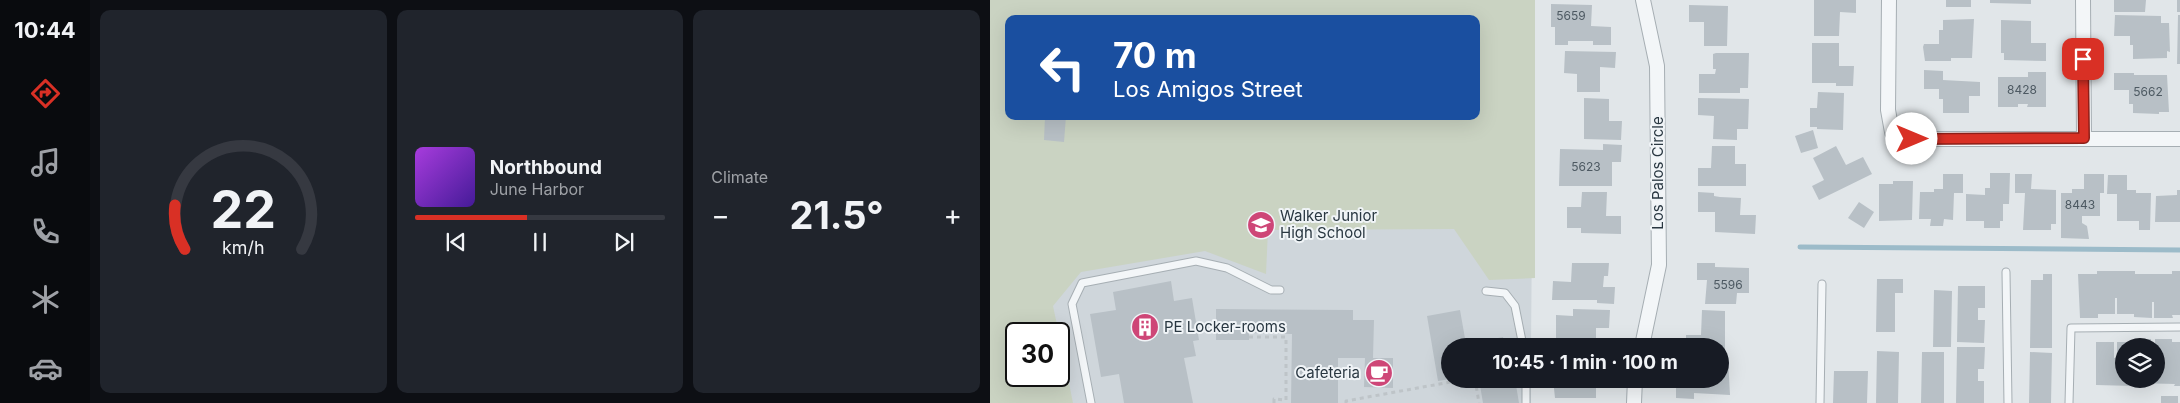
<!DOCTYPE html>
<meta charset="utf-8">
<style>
:root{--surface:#171b24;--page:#20242c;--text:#f1f3f6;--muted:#9ea1a6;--line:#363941;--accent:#d93025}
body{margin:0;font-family:Inter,sans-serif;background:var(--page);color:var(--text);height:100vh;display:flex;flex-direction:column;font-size:19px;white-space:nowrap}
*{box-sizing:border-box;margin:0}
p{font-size:16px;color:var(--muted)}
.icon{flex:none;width:28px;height:28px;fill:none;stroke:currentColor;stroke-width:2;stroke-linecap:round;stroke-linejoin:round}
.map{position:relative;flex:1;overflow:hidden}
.panel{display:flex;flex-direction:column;gap:10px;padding:10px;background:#0d0f14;width:900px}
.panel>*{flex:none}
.guide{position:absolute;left:15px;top:15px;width:475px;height:105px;border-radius:10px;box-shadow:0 5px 20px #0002;background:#1a4fa0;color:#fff;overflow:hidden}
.buttons{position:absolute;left:1125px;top:338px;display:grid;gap:10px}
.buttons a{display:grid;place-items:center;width:50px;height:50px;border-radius:50%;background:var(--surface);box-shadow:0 5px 20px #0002;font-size:25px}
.speed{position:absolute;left:15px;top:322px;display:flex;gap:10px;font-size:25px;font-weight:700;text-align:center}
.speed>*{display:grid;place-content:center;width:65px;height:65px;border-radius:50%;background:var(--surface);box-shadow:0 5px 20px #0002;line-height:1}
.speed .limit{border:2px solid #111;border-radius:8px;background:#fff;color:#111}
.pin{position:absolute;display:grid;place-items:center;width:42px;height:42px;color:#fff;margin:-21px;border-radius:10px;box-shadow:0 2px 8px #0006}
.me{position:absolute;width:55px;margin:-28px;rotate:90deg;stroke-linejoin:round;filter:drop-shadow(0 0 4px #0008)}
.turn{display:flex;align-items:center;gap:18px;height:105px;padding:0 25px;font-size:22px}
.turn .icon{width:65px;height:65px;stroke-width:2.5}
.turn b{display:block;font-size:35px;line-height:42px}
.big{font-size:38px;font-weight:700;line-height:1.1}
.panel .card{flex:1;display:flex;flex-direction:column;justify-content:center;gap:8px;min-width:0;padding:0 18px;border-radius:10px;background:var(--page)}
.panel .dial{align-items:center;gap:0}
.dial svg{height:130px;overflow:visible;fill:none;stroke:var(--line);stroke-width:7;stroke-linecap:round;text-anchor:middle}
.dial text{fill:var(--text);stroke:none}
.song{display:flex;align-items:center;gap:15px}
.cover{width:60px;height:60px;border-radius:8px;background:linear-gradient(135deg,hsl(280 70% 55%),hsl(260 70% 35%))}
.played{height:5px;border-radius:2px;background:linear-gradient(90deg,var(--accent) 45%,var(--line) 45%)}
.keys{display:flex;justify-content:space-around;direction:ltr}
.heat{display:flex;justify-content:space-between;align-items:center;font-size:28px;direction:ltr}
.panel .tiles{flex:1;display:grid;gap:10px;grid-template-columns:repeat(3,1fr)}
.trip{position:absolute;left:451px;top:338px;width:288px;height:50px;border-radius:25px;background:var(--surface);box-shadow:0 5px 20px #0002;font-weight:700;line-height:50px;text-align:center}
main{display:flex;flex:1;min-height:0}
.menu{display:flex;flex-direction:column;width:90px;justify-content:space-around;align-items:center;background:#090b0e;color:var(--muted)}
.menu .icon{width:35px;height:35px}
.menu .active{color:var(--accent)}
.menu b{font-size:22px;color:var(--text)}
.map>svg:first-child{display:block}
.built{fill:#cfd6db;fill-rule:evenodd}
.green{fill:#cad3c2;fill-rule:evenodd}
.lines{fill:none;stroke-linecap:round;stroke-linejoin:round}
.stream{stroke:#9cbbc9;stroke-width:5}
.building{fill:#b8c0c6}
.lane-casing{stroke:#a6aeb3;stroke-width:9}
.street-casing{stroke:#a6aeb3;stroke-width:16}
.path{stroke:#bec4c8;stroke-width:3;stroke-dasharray:4 4;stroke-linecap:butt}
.lane{stroke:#f3f6f8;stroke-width:7}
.street{stroke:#f3f6f8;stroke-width:14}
.route-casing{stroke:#8d1f18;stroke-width:12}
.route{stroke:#d93025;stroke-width:9}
.labels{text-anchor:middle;stroke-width:4;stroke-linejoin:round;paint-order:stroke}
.number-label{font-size:12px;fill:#4d5962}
.street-label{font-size:15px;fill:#293741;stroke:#f0f4f7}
.poi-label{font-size:15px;fill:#293741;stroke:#f0f4f7;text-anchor:start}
</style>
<main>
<nav class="menu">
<b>10:44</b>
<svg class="icon active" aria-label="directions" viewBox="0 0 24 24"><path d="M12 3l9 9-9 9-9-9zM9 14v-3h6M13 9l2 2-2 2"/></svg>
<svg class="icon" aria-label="music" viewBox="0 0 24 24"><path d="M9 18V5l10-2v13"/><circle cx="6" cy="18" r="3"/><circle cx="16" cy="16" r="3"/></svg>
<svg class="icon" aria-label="phone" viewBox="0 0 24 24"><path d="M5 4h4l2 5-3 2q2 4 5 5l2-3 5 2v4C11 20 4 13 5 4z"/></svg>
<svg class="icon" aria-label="climate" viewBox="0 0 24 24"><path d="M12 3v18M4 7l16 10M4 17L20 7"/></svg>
<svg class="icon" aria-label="car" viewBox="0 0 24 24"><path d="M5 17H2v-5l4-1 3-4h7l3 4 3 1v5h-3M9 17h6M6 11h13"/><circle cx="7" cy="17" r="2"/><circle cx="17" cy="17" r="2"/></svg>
</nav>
<section class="panel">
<div class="tiles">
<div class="card dial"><svg viewBox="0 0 100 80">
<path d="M14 69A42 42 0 1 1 86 69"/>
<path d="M14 69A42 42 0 0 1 8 42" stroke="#d93025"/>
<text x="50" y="56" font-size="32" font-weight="700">22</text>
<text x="50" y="72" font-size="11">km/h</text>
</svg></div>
<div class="card">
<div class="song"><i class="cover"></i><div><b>Northbound</b><p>June Harbor</p></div></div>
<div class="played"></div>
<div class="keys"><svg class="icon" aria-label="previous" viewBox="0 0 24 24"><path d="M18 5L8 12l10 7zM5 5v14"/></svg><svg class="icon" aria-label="pause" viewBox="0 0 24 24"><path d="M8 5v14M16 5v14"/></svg><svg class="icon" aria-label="next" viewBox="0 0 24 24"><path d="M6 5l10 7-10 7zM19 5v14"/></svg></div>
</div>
<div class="card"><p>Climate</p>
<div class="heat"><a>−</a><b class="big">21.5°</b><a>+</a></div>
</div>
</div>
</section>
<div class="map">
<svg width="1190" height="403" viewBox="0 0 1190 403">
<rect width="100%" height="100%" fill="#e1e6e9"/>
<path class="built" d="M 0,0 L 544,0 L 541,346 L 460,346 L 460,379 L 541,379 L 541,403 L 0,403 ZM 19,19 L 486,19 L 486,116 L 19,116 ZM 26,334 L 69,334 L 69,376 L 26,376 Z"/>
<path class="green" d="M 0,0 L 545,0 L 545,278 L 499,280 L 464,229 L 278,230 L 276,274 L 215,251 L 91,272 L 63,306 L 69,334 L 26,334 L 26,376 L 69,376 L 69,334 L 83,403 L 0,403 ZM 19,19 L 486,19 L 486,116 L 19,116 Z"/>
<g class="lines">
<path class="stream" d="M 810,247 L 1190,250"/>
</g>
<path class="building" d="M 824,0 L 866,0 L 866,13 L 850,12 L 849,36 L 824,36 Z
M 956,0 L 981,0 L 981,7 L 956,7 Z
M 1000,0 L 1041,0 L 1041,4 L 1000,3 Z
M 1124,0 L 1156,0 L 1155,12 L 1124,12 Z
M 1187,0 L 1190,0 L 1190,12 L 1187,12 Z
M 561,4 L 602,5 L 601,26 L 621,27 L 621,45 L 603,45 L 603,41 L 578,41 L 578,45 L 565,45 L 565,27 L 561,27 Z
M 699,5 L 738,6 L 737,46 L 714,46 L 714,22 L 699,22 Z
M 1125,15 L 1171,16 L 1171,23 L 1179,23 L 1180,52 L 1177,51 L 1177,58 L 1143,59 L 1143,45 L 1140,45 L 1140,36 L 1124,36 Z
M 1188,15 L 1190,15 L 1190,64 L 1187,64 Z
M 984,19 L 982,58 L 961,58 L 961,61 L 935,61 L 933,47 L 934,44 L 949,44 L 949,30 L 953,30 L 953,20 Z
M 1011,20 L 1041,21 L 1041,43 L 1056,43 L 1056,61 L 1014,60 L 1014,53 L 1011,53 Z
M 822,43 L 849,43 L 849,66 L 864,66 L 863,86 L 846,86 L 846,83 L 822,83 Z
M 575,51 L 626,52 L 625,68 L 610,67 L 610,92 L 587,92 L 587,74 L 574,73 Z
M 726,53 L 759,53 L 758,88 L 750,88 L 750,93 L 709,93 L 709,74 L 725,74 L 726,69 L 723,69 L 723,54 Z
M 934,70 L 953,71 L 953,80 L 990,82 L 990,96 L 979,96 L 979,113 L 953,113 L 953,99 L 949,99 L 949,89 L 934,89 Z
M 1038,72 L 1056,72 L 1056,107 L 1037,107 L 1038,104 L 1028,104 L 1028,107 L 1008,107 L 1008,77 L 1038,77 Z
M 1124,73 L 1144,73 L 1144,75 L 1177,75 L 1179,112 L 1169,112 L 1169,114 L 1143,113 L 1143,104 L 1139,104 L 1139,90 L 1124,90 Z
M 828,92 L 854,93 L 853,130 L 827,129 L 827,127 L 820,127 L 820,108 L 827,108 Z
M 594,98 L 619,99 L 619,121 L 632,121 L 631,140 L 594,139 Z
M 708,98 L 759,99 L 758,129 L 747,129 L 747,140 L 723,139 L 724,116 L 708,115 Z
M 55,116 L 76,116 L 74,142 L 54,140 Z
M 823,130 L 828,148 L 811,153 L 805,136 Z
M 613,144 L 632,145 L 631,162 L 622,162 L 622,186 L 569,186 L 570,149 L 613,150 Z
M 722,146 L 745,146 L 745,164 L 756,164 L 756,186 L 708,186 L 708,168 L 721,168 Z
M 846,146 L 856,165 L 873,157 L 882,174 L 829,200 L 822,186 L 834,180 L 823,158 Z
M 1000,173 L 1020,173 L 1019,204 L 1013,204 L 1013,221 L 1010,221 L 1010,228 L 994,228 L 994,221 L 976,221 L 976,194 L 995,195 L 995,188 L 1000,188 Z
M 953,174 L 973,174 L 973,193 L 964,193 L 963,220 L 954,219 L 953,226 L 940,226 L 941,219 L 929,219 L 930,192 L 944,192 L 944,189 L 953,189 Z
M 1025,174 L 1042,174 L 1041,189 L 1066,190 L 1066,224 L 1061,224 L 1061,230 L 1033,230 L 1035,193 L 1025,193 Z
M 1094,174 L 1114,174 L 1114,193 L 1110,193 L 1110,216 L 1092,216 L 1092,223 L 1097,226 L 1099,239 L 1071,238 L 1071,193 L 1082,193 L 1082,189 L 1094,189 Z
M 1118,175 L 1137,175 L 1137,190 L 1146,190 L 1146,193 L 1161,193 L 1160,230 L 1149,230 L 1149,221 L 1127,221 L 1127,194 L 1117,194 Z
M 903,181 L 923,181 L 922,220 L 889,221 L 889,184 L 903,184 Z
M 1187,190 L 1190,190 L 1190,222 L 1165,222 L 1166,196 L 1187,195 Z
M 592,192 L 617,192 L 616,216 L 631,216 L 631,234 L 591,233 L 591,228 L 577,228 L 577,207 L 591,207 Z
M 708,192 L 724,193 L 724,196 L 730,197 L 751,198 L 750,215 L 766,215 L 765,234 L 725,232 L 725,212 L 708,212 Z
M 869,202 L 884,212 L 874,228 L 858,218 Z
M 582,263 L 619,263 L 618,276 L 614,276 L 613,287 L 625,287 L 624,304 L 607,303 L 607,300 L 562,300 L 563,281 L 581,282 Z
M 707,263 L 725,263 L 725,267 L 759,268 L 759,293 L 747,293 L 746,304 L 715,304 L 717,280 L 707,280 Z
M 1107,271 L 1145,271 L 1145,274 L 1182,274 L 1182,271 L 1190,271 L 1190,315 L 1182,315 L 1183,318 L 1164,318 L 1164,302 L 1162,302 L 1162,318 L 1144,317 L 1144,314 L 1127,314 L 1127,298 L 1125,298 L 1125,314 L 1108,314 L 1108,318 L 1090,318 L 1088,274 L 1107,274 Z
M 1053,274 L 1062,274 L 1062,348 L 1040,348 L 1041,280 L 1053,280 Z
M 887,279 L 913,279 L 913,293 L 905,293 L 905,332 L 886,332 Z
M 181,281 L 184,301 L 202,298 L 209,340 L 203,341 L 206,356 L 194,358 L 203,403 L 134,403 L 129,374 L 111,377 L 100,314 L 126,310 L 123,292 Z
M 968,286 L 995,286 L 995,308 L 988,308 L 988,320 L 995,320 L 994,343 L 967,342 Z
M 944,290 L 962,291 L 961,347 L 943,347 Z
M 226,309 L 363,310 L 363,320 L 384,320 L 383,358 L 403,358 L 403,388 L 374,387 L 375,358 L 348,358 L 348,403 L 301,403 L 302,334 L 259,333 L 259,340 L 226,340 Z
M 583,309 L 620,310 L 619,328 L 606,328 L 606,346 L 582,346 L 582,339 L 566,339 L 566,315 L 583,316 Z
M 470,310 L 476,344 L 513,337 L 515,346 L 460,346 L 460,379 L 448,381 L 437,316 Z
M 712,310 L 735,311 L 735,352 L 730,351 L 730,346 L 696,346 L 696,335 L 711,335 Z
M 1144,339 L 1161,339 L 1161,346 L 1134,346 L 1134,379 L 1166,379 L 1165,339 L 1182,339 L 1182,342 L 1190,342 L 1190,386 L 1184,386 L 1185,384 L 1144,383 L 1144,386 L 1106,385 L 1106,342 L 1124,342 L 1124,358 L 1127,358 L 1127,342 L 1144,342 Z
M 967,347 L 995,347 L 994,369 L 988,369 L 988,381 L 994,381 L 994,403 L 966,403 Z
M 887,351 L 909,352 L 908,403 L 886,403 Z
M 932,352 L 954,352 L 954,403 L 931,403 Z
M 1040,352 L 1062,353 L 1061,403 L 1039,403 Z
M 730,358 L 738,358 L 740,395 L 704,393 L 704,399 L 686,398 L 686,381 L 730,379 Z
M 844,371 L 878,371 L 877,403 L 843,403 Z
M 489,379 L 525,379 L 529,403 L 493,403 Z
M 563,379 L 606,379 L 606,398 L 565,398 Z
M 1171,396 L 1188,396 L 1188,403 L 1171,403 Z"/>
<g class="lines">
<g class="lane-casing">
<path id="lane" d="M 1016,272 L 1018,403
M 496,291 L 515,293 L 525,306 L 533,346
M 101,403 L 82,304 L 92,283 L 206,261 L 237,268 L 281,290 L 290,290
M 536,403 L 536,379
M 830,403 L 832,284
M 1079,403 L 1081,328 L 1190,327"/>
</g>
<g class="street-casing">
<path id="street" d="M 899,0 L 898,110 L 902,132 L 922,139 L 1190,139
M 1093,0 L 1094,138
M 652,346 L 669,265 L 667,66 L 653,0
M 644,403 L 645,379"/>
</g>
<path class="path" d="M 259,337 L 296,337 L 296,400 L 284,399 L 284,403
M 485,379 L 489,403
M 356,403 L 356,401 L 477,379"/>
<use href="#lane" class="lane"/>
<use href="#street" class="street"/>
</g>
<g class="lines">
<g class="route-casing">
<path id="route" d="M 922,139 L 1094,138 L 1093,59"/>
</g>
<use href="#route" class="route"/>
</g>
<defs>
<g id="school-disc" transform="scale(1.4375)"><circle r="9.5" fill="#ce4677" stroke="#f0f4f7"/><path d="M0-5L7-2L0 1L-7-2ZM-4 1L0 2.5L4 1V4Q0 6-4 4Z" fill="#fff"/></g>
<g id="building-disc" transform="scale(1.4375)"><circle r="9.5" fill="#ce4677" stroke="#f0f4f7"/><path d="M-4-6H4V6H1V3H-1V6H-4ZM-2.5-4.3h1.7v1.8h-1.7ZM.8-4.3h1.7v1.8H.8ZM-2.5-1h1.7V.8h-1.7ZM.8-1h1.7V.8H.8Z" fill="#fff"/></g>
<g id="cafe-disc" transform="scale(1.4375)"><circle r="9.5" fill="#ce4677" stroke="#f0f4f7"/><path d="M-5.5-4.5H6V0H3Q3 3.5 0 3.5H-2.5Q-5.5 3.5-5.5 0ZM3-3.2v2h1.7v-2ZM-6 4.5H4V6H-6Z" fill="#fff"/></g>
</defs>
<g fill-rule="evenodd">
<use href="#school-disc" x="271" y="225"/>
<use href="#building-disc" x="155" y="327"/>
<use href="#cafe-disc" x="389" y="373"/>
</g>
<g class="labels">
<g class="number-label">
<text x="581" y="20">5659</text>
<text x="1032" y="94">8428</text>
<text x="1158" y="96">5662</text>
<text x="596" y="171">5623</text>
<text x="1090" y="209">8443</text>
<text x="738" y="289">5596</text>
</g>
<g class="street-label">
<text transform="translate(668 173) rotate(-90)" y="5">Los Palos Circle</text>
</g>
<g class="poi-label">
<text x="290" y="221">Walker Junior<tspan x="290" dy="17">High School</tspan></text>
<text x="174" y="332">PE Locker-rooms</text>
<text x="370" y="378" text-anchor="end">Cafeteria</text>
</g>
</g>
</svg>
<div class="buttons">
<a><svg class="icon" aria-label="layers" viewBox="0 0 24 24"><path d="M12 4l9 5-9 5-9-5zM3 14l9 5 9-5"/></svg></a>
</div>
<div class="speed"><div class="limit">30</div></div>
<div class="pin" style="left:1093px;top:59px;background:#d93025"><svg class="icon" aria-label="arrive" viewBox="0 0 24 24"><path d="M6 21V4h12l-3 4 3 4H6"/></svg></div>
<svg class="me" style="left:922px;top:139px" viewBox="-20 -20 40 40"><circle r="19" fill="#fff"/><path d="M0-13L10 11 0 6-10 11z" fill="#d93025"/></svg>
<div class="trip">10:45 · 1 min · 100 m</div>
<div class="guide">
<div class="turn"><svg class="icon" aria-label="left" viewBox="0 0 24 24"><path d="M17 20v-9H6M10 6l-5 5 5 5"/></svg><div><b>70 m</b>Los Amigos Street</div></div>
</div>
</div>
</main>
